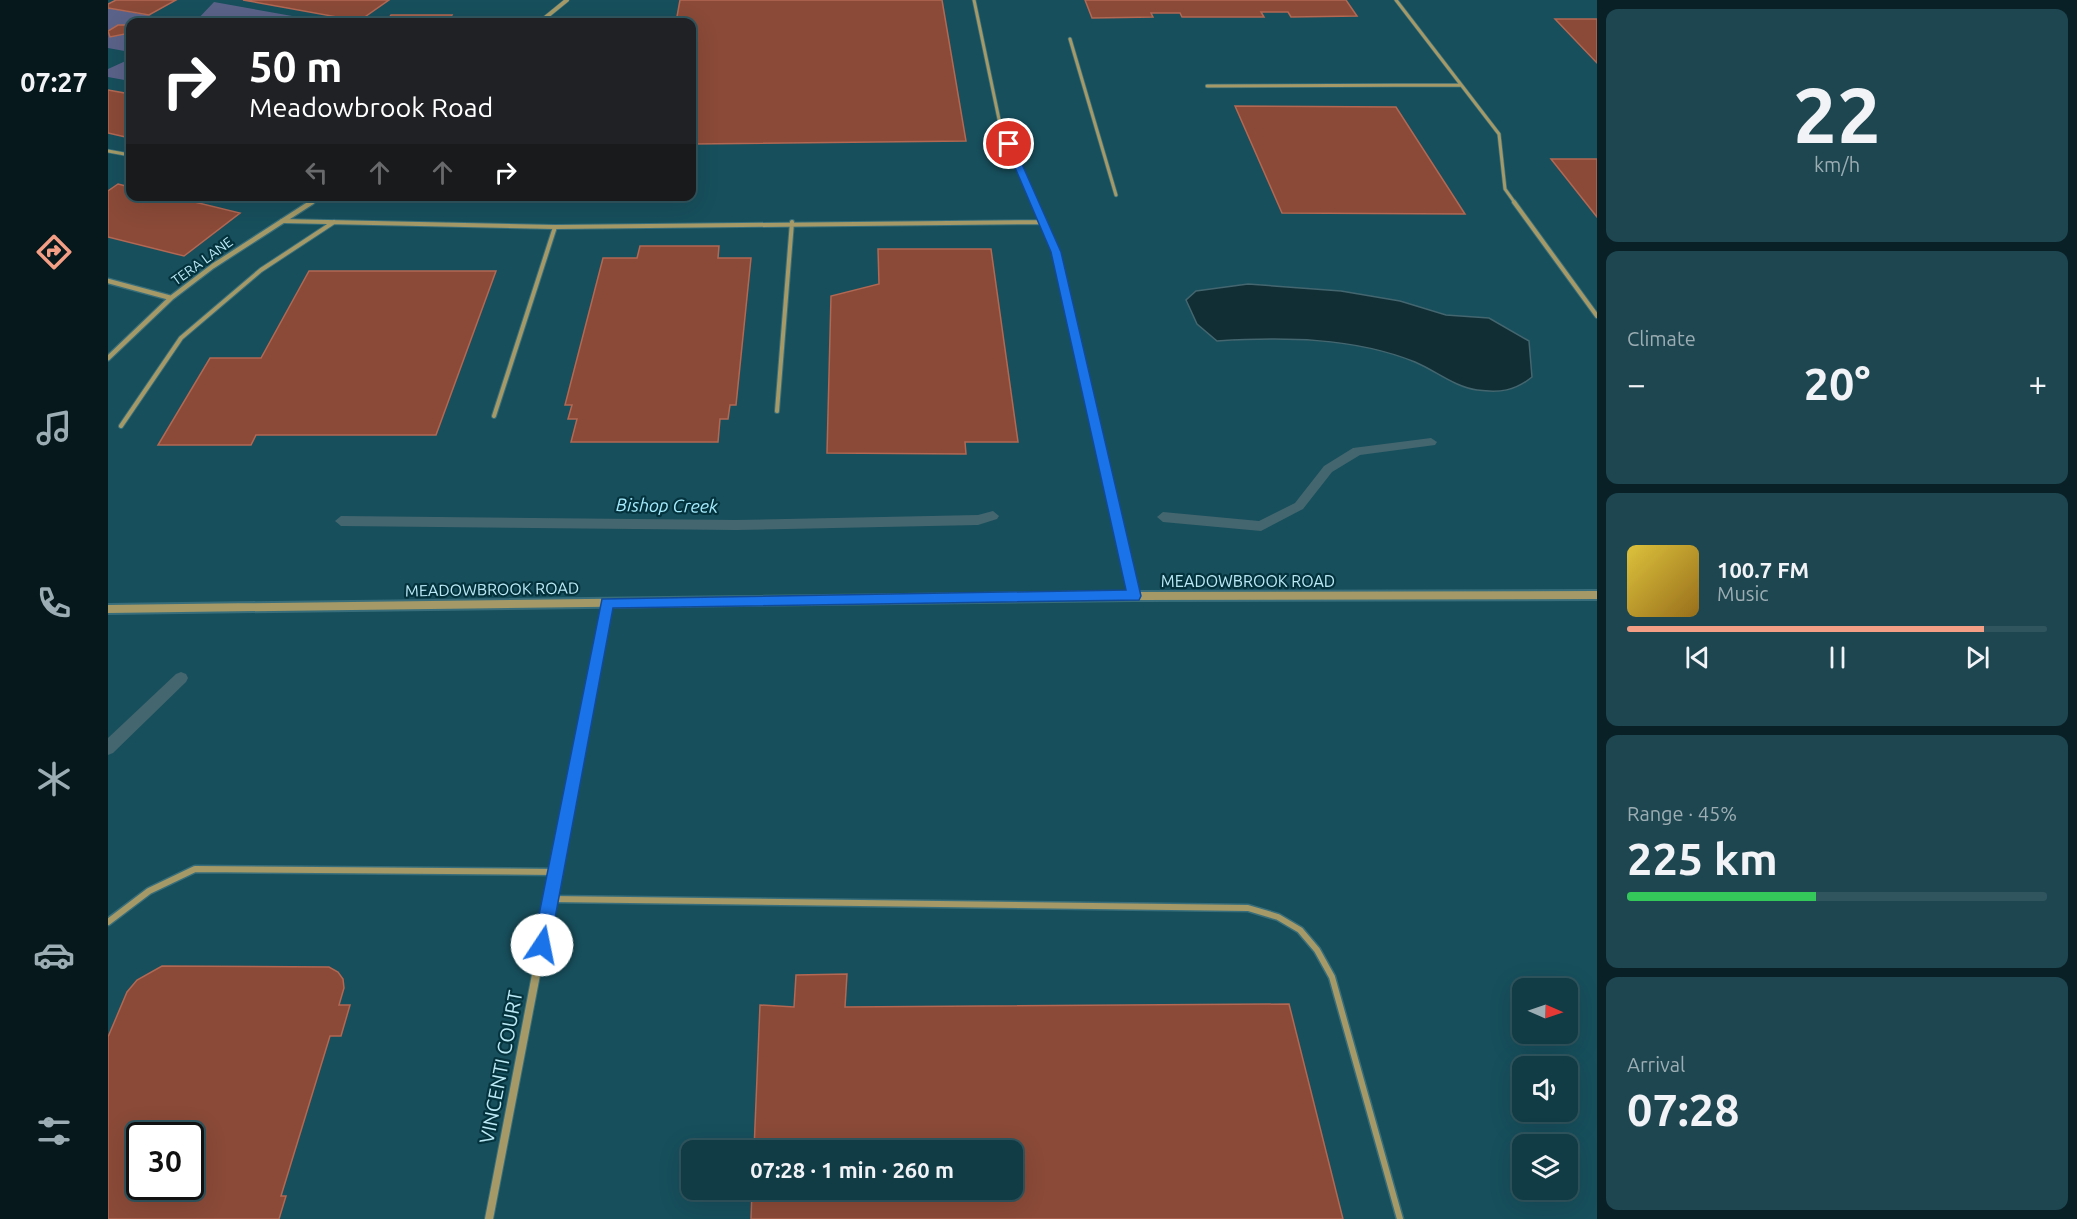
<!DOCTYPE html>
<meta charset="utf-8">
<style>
:root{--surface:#113b45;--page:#1e4650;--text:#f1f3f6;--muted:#9cadb3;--line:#30555e;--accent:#f49e86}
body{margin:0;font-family:Ubuntu,sans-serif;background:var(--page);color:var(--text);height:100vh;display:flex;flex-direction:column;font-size:22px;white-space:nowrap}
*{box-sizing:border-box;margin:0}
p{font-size:20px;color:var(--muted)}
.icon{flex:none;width:33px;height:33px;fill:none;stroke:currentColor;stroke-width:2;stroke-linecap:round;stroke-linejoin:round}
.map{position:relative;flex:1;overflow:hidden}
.details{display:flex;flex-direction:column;gap:9px;padding:9px;background:#092026;width:480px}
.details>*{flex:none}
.guide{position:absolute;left:18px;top:18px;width:570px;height:183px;border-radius:12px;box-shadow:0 6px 24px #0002,0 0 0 2px var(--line);background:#202124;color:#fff;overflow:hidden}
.needle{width:39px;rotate:92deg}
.buttons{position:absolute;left:1404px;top:978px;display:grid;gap:12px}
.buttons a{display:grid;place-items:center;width:66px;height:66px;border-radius:12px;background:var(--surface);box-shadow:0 6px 24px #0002,0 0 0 2px var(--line);font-size:30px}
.speed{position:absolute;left:18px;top:1122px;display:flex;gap:12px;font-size:30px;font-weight:700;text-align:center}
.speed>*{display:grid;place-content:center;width:78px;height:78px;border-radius:50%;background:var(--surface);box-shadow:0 6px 24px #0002,0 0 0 2px var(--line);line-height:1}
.speed .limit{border:3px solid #111;border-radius:9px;background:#fff;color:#111}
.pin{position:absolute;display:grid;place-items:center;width:51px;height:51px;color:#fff;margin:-26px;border:3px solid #fff;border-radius:50%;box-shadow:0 2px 6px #0007}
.me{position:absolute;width:66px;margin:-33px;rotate:11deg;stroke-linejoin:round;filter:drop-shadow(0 0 4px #0008)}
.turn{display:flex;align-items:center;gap:21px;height:126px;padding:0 24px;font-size:27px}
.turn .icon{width:78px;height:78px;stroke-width:2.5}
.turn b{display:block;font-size:42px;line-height:51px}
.lanes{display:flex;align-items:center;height:57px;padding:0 24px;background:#0003;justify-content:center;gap:30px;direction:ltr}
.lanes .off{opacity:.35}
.big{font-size:45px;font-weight:700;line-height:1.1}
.details .card{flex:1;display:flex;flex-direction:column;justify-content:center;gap:9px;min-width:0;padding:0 21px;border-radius:12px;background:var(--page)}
.details .dial{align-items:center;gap:0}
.dial b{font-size:78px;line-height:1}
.song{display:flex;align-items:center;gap:18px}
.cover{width:72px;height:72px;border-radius:9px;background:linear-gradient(135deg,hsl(50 70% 55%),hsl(40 70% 35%))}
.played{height:6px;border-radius:3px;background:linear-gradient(90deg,var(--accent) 85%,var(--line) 85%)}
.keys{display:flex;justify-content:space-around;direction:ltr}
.heat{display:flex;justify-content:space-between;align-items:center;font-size:33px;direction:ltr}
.charge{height:9px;border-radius:4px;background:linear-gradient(90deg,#34c759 45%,var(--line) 0)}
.trip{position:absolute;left:573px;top:1140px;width:342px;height:60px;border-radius:12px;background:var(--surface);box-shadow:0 6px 24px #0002,0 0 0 2px var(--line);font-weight:700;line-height:60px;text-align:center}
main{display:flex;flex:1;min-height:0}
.dock{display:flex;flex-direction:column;width:108px;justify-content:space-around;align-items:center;background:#07181c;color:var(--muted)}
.dock .icon{width:42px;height:42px}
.dock .selected{color:var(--accent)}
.dock b{font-size:27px;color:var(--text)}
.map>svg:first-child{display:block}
.green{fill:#5b6289}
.water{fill:#112e35;stroke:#44666f;stroke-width:1.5}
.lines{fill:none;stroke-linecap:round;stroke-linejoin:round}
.stream{fill:#44666f;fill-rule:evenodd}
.building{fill:#8b4a38;stroke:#b26853;stroke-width:1.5;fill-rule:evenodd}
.service-far3-casing{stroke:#386e7b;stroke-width:4.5}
.service-far2-casing{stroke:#386e7b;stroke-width:6}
.service-far1-casing{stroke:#386e7b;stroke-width:8}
.service-casing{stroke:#386e7b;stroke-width:9}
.minor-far3-casing{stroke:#386e7b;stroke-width:5}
.minor-far2-casing{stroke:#386e7b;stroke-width:7}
.minor-far1-casing{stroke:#386e7b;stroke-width:9}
.minor-casing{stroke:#386e7b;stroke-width:10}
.tertiary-casing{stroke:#386e7b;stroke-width:4}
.service-far3{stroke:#a49967;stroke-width:3}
.service-far2{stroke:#a49967;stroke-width:4}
.service-far1{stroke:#a49967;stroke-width:4.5}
.service{stroke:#a49967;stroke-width:6}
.minor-far3{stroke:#a49967;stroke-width:4}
.minor-far2{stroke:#a49967;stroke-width:4.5}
.minor-far1{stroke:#a49967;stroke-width:6}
.minor{stroke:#a49967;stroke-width:8}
.tertiary{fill:#a49967;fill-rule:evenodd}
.route{fill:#1a73e8;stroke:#114b97;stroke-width:1.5}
.labels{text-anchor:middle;stroke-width:4.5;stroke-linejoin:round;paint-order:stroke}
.far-street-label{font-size:14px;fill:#bceaf7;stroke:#04333d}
.street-label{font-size:16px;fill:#bceaf7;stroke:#04333d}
.water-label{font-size:18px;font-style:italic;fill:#a6ecfe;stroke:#04333d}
.near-street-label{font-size:20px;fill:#bceaf7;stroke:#04333d}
</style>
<main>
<nav class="dock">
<b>07:27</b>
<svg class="icon selected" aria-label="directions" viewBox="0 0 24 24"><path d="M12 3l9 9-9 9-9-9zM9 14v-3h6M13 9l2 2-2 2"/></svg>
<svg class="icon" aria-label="music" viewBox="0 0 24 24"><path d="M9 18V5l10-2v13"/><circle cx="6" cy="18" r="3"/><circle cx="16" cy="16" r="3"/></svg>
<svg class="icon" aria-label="phone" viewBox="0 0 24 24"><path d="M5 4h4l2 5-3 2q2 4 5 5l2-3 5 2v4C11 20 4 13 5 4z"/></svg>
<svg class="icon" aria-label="climate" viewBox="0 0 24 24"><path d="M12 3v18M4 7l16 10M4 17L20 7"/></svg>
<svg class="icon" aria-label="car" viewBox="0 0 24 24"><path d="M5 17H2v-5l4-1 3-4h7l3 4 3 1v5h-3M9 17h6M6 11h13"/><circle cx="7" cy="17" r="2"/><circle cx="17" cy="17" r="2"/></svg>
<svg class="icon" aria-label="filters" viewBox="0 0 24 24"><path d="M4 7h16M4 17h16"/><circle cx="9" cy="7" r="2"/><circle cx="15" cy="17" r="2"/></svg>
</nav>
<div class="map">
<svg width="1489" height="1219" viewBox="0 0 1489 1219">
<rect width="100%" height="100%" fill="#174f5c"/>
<path class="green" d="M 106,2 L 201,19 L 215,22 L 87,22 Z
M 0,8 L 77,22 L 22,22 L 22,52 L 0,48 Z
M 22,59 L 22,81 L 0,77 L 0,69 Z"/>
<path class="water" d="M 1140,284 L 1233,291 L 1292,301 L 1338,315 L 1381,318 L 1421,341 L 1424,377 C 1407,391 1392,393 1369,390 C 1347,387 1328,371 1307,362 C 1245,337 1174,337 1109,341 L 1089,324 L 1078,300 L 1088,291 Z"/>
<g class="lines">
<path class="stream" d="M 1323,438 L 1329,442 L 1327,445 L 1252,455 L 1224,472 L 1195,509 L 1153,531 L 1055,522 L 1049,517 L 1055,512 L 1151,521 L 1187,503 L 1216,466 L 1245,448 Z
M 885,511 L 891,516 L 889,519 L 870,525 L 628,530 L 233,526 L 227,521 L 233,516 L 628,520 L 870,515 Z
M 73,672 L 78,674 L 80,678 L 78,682 L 5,753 L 0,755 L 0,738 L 68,674 Z"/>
</g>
<path class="building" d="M 8,0 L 68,0 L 41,15 L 0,8 L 0,4 Z
M 135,0 L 281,0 L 251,21 Z
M 572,0 L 834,0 L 858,141 L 584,144 L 584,86 L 588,59 L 584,59 L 584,22 L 568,22 Z
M 977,0 L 1238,0 L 1249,16 L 1183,17 L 1180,12 L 1153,12 L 1156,17 L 1074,17 L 1072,13 L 1043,13 L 1045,17 L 984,18 Z
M 283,15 L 344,15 L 340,22 L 278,22 Z
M 1447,19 L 1489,19 L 1489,63 Z
M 10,25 L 22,25 L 22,33 L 2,37 L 0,31 Z
M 0,90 L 22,94 L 22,138 L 0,133 Z
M 1127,106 L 1288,107 L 1357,214 L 1174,213 Z
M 1443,159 L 1489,159 L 1489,217 Z
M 10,184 L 22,187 L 22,196 L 62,196 L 132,213 L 76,256 L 0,237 L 0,191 Z
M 532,246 L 611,246 L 610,258 L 643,258 L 628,405 L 622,405 L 620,419 L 612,419 L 610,442 L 463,442 L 469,419 L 460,419 L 464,405 L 457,405 L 495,258 L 529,258 Z
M 770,249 L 883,249 L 910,442 L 857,442 L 858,454 L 719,453 L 723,296 L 771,284 Z
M 201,271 L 388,271 L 328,435 L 148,435 L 143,445 L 50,445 L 102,358 L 153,358 Z
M 54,966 L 221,967 L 230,972 L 235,979 L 236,988 L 231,1005 L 242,1005 L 233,1036 L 222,1036 L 173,1196 L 178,1196 L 171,1219 L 0,1219 L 0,1037 L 19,992 L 29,980 ZM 32,1136 L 82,1136 L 82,1186 L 32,1186 Z
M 739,974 L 737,1007 L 1181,1004 L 1235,1219 L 643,1219 L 644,1190 L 904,1190 L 904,1150 L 646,1150 L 652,1005 L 686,1007 L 688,975 Z"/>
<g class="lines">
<g class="service-far3-casing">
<path id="service-far3" d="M 866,0 L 892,124 L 927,203
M 1288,0 L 1391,134 L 1397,189 L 1407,203
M 962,39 L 1008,195
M 1099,86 L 1353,85
M 0,151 L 22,155"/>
</g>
<g class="service-far2-casing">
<path id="service-far2" d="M 926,202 L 948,252 L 996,462
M 1406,202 L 1489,316
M 174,221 L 447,227 L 936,222
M 669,411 L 684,222
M 386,416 L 447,227
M 13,426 L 73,338 L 153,270 L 226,222"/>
</g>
<g class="service-far1-casing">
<path id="service-far1" d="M 995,461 L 1026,596"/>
</g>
<g class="service-casing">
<path id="service" d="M 443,899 L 1140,908 L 1170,917 L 1192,930 L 1209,950 L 1224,977 L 1292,1219
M 0,922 L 41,891 L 87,869 L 448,872"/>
</g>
<g class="minor-far3-casing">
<path id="minor-far3" d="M 432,22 L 459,0
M 202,203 L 213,196"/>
</g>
<g class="minor-far2-casing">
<path id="minor-far2" d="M 0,281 L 63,298
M 0,358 L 63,298 L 105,266 L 204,202"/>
</g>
<g class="minor-far1-casing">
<path id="minor-far1" d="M 462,794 L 499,603"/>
</g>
<g class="minor-casing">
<path id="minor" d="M 381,1219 L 463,793"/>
</g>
<g class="tertiary-casing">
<path id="tertiary" d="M 1489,591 L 1489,599 L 1026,600 L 0,613 L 0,605 L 1026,592 Z"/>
</g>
<use href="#service-far3" class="service-far3"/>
<use href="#service-far2" class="service-far2"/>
<use href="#service-far1" class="service-far1"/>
<use href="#service" class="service"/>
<use href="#minor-far3" class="minor-far3"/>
<use href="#minor-far2" class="minor-far2"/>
<use href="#minor-far1" class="minor-far1"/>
<use href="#minor" class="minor"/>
<use href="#tertiary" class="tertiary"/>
</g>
<path class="route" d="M 901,141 L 905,144 L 953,252 L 1033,596 L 1031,600 L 505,608 L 442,945 L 440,951 L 434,953 L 428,951 L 425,945 L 494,599 L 1018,590 L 943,252 L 897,144 Z"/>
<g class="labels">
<g class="far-street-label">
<text transform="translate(94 261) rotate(-36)" y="5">TERA LANE</text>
</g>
<g class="street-label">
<text x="1140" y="587">MEADOWBROOK ROAD</text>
<text transform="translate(384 589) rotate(-1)" y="6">MEADOWBROOK ROAD</text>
</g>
<g class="water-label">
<text transform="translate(559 506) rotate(1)" y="6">Bishop Creek</text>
</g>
<g class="near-street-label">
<text transform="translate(393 1067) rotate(-79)" y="7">VINCENTI COURT</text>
</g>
</g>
</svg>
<div class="buttons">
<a><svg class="needle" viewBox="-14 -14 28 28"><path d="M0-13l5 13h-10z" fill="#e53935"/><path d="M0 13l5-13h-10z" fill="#9cadb3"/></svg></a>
<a><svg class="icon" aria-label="sound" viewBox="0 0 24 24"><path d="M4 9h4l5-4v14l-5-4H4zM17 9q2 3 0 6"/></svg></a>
<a><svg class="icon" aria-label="layers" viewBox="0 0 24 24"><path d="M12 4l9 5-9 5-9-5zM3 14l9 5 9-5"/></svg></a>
</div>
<div class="speed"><div class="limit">30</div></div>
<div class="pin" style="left:901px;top:144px;background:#d93025"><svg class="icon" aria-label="arrive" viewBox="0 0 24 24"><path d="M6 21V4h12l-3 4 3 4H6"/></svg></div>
<svg class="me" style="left:434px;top:945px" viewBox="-20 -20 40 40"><circle r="19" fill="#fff"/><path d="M0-13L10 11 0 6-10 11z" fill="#1a73e8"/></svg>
<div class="trip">07:28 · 1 min · 260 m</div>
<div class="guide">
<div class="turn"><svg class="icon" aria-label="right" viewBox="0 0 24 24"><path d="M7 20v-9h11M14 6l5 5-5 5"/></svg><div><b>50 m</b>Meadowbrook Road</div></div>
<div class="lanes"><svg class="icon off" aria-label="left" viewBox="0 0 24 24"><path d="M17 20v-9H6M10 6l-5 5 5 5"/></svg><svg class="icon off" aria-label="ahead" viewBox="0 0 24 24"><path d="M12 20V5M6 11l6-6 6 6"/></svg><svg class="icon off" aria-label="ahead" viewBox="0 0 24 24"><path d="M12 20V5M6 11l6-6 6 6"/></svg><svg class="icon" aria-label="right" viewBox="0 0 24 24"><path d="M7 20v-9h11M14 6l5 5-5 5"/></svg></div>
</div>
</div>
<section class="details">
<div class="card dial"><b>22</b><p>km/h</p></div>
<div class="card"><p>Climate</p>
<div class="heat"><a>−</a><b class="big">20°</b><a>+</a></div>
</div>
<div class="card">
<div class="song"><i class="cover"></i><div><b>100.7 FM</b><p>Music</p></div></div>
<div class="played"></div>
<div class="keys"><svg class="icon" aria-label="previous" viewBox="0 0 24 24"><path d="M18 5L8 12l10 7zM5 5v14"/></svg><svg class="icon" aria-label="pause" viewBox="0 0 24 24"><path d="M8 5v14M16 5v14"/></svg><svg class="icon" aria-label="next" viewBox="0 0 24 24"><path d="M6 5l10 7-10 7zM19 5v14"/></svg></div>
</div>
<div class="card"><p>Range · 45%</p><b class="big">225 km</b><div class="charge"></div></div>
<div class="card"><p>Arrival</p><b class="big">07:28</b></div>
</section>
</main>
